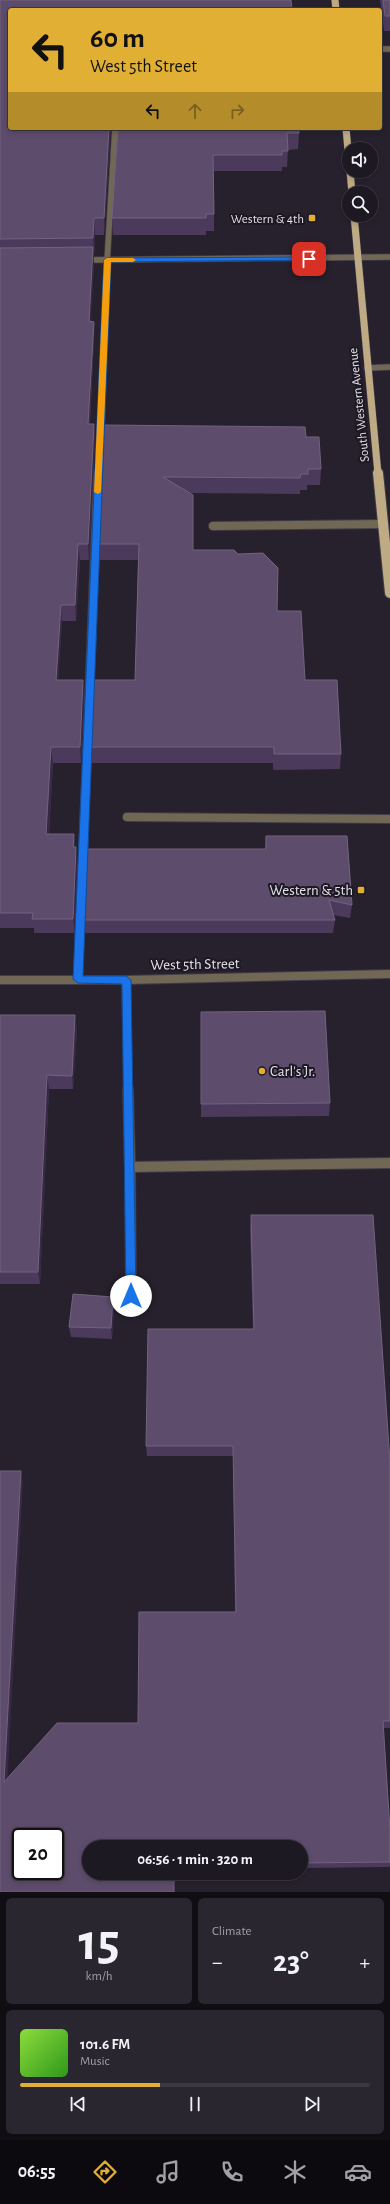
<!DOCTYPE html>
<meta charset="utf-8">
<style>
:root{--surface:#1d1922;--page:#2a262f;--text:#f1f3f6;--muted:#a0a0a5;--line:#3b3840;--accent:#e1af34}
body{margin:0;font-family:"Alegreya Sans",sans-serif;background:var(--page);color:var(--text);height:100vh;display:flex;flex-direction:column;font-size:15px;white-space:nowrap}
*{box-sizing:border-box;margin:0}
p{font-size:13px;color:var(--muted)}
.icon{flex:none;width:22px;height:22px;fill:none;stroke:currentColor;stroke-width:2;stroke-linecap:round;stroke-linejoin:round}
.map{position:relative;height:1892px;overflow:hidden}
.side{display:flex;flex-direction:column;gap:6px;padding:6px;background:#100e13;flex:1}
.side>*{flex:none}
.banner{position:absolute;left:8px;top:8px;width:374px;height:122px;border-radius:4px;box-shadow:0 2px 6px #0003,0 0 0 1px var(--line);background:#e1af34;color:#111;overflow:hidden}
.fabs{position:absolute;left:342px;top:142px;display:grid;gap:8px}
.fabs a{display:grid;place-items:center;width:36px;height:36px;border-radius:50%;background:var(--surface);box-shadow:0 2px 6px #0003,0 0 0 1px var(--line);font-size:20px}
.speed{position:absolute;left:12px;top:1828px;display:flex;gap:8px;font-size:20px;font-weight:700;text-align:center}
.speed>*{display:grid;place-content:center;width:52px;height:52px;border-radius:50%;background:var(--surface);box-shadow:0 2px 6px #0003,0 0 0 1px var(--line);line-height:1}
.speed .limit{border:2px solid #111;border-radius:6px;background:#fff;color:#111}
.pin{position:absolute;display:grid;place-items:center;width:34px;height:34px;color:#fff;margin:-17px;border-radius:8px;box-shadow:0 2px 6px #0006}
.me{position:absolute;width:44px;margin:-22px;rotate:0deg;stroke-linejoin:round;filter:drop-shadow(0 0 3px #0008)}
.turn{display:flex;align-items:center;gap:14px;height:84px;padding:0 16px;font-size:18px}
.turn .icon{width:52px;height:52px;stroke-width:2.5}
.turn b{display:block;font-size:28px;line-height:34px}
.lanes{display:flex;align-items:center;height:38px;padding:0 16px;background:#0003;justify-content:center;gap:20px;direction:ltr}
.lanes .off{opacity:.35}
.big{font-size:30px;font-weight:700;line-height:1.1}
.side .card{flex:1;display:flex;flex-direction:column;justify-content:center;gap:6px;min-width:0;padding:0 14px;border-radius:6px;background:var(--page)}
.side .dial{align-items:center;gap:0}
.dial b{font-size:52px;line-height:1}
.song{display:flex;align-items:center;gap:12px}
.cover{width:48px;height:48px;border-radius:6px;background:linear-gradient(135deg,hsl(90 70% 55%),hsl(110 70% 35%))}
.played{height:4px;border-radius:2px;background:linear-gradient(90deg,var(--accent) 40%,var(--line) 40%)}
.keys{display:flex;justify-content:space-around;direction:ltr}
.heat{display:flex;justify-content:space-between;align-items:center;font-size:22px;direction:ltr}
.side .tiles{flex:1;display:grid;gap:6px;grid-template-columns:1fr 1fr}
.card:last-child{grid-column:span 2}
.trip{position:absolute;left:82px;top:1840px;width:226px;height:40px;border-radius:20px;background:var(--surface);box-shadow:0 2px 6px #0003,0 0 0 1px var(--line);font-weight:700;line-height:40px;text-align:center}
.tabs{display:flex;height:64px;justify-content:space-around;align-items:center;background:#0c0a0e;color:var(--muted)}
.tabs .icon{width:28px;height:28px}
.tabs .on{color:var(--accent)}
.tabs b{font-size:18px;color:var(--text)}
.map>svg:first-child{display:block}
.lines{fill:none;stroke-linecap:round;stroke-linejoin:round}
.lane-far2-casing{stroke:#413c47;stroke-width:7}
.lane-far1-casing{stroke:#413c47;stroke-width:10}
.lane-casing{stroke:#413c47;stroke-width:12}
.street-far1-casing{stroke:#413c47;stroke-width:7}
.street-casing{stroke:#413c47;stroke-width:10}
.primary-far1-casing{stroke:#413c47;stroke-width:8}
.primary-casing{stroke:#413c47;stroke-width:12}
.lane-far2{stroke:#706755;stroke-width:5.5}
.lane-far1{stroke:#706755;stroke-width:8}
.lane{stroke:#706755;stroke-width:10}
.street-far1{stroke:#706755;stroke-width:5.5}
.street{stroke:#706755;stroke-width:8}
.primary-far1{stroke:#beab84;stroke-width:7}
.primary{stroke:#beab84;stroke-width:10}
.wall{fill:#4c3a5d}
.shaded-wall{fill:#372944}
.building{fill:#5d4c6c;stroke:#72637f;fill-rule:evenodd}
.route{fill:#1a73e8;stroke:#114b97}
.slow{fill:#f59e0b}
.poi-dot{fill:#e1af34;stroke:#1d1823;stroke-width:1.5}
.labels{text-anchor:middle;stroke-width:4;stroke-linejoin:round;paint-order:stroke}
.far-poi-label{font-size:13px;fill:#e3e0e7;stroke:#1d1823;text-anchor:end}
.far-street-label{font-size:13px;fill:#e3e0e7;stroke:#1d1823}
.poi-label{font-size:15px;fill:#e3e0e7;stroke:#1d1823;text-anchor:end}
.street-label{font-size:15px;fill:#e3e0e7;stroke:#1d1823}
</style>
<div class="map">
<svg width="390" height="1892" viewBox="0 0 390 1892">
<rect width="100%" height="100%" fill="#27212d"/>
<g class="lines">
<g class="lane-far2-casing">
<path id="lane-far2" d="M 380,49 L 390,49
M 367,368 L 390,367
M 98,474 L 106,280 L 115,128"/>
</g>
<g class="lane-far1-casing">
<path id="lane-far1" d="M 213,526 L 383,524
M 127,817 L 390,819
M 78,979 L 98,473
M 126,980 L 128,1090"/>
</g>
<g class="lane-casing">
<path id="lane" d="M 128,1089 L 130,1167 L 390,1163
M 130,1167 L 131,1296"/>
</g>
<g class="street-far1-casing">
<path id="street-far1" d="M 83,260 L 390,257"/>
</g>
<g class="street-casing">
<path id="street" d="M 0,980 L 126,980 L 390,974"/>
</g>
<g class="primary-far1-casing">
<path id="primary-far1" d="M 335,0 L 336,10
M 346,128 L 349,161
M 350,171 L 352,193
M 354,215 L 378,474"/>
</g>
<g class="primary-casing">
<path id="primary" d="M 378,473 L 390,593"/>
</g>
<use href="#lane-far2" class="lane-far2"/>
<use href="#lane-far1" class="lane-far1"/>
<use href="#lane" class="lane"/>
<use href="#street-far1" class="street-far1"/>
<use href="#street" class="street"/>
<use href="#primary-far1" class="primary-far1"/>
<use href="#primary" class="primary"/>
</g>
<path class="wall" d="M 0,0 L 10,128 L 111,128 L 104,235 L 95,235 L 94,255 L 93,255 L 94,264 L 90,321 L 94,339 L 90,424 L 94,424 L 95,441 L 89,560 L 80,560 L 76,621 L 62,621 L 58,680 L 83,680 L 84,696 L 81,763 L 53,763 L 49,834 L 74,834 L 77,863 L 75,933 L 34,933 L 34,928 L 0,928 Z
M 380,0 L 390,0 L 390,31 L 384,31 Z
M 118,128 L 299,133 L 298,149 L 288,150 L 287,167 L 282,167 L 282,171 L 214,171 L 214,231 L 206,231 L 206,235 L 113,235 L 112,218 Z
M 103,425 L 306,437 L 321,469 L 320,485 L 307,485 L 307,490 L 300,490 L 300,494 L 189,493 L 193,550 L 277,611 L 305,680 L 341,754 L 340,769 L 273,770 L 273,763 L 92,763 L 91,747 L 135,680 L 138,560 L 100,560 L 99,544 Z
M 266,836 L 352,905 L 350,918 L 333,915 L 335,920 L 333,933 L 85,933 L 84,920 L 265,849 Z
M 201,1012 L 330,1103 L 329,1116 L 201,1117 Z
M 0,1015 L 77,1029 L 73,1089 L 49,1089 L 40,1284 L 0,1284 Z
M 251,1215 L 390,1462 L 390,1728 L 383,1728 L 390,1830 L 390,1866 L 389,1867 L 301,1868 L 301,1847 L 89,1873 L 174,1873 L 174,1892 L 0,1892 L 23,1481 L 7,1778 L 138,1723 L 235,1612 L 233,1456 L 147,1456 L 146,1446 L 253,1329 L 250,1228 Z
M 114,1307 L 112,1339 L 71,1337 L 69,1327 Z"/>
<path class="shaded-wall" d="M 109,128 L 111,128 L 104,235 L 104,218 Z
M 94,218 L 95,235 L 94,255 L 93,238 Z
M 93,247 L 94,264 L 90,337 L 89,321 Z
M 94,322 L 94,339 L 89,441 L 88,424 Z
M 94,424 L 95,441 L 89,560 L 88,544 Z
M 78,544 L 80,560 L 76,621 L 75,605 Z
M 61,605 L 62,621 L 57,696 L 56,680 Z
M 83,680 L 84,696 L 81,763 L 80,747 Z
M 51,747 L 53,763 L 48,849 L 46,834 Z
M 74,834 L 75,849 L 73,847 Z
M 76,847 L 77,863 L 75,933 L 73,919 Z
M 75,1015 L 77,1029 L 73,1089 L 72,1076 Z
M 47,1075 L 49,1089 L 40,1284 L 38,1272 Z
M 113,1297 L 114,1307 L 112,1339 L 111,1328 Z
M 21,1471 L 23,1481 L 7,1788 L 4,1782 Z"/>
<path class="building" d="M 0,0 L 291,0 L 292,10 L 10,10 L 10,128 L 109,128 L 104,218 L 94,218 L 93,238 L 0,239 Z
M 383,0 L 390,0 L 390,16 L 385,16 Z
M 118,128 L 299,128 L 299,133 L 287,133 L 288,151 L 282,151 L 282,155 L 213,155 L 214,214 L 206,214 L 206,218 L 112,218 Z
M 93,247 L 89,321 L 94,322 L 88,424 L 94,424 L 88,544 L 78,544 L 75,605 L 61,605 L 56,680 L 83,680 L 80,747 L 51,747 L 46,834 L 74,834 L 73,847 L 76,847 L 73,919 L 32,919 L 33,913 L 0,913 L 0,248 Z
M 103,425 L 305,427 L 306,437 L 319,437 L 321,469 L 308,469 L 308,474 L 301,474 L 300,478 L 163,477 L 193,495 L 193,550 L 234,550 L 238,554 L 263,553 L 278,568 L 277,611 L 301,611 L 305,680 L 337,680 L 341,754 L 274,754 L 274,747 L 91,747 L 93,680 L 135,680 L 139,544 L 99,544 Z
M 266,836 L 347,836 L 352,905 L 329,900 L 335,920 L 84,920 L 87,849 L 266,849 Z
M 325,1011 L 330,1103 L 201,1104 L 201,1012 Z
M 0,1015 L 75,1015 L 72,1076 L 47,1075 L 38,1272 L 0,1272 Z
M 251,1215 L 373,1215 L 390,1462 L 390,1721 L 383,1721 L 390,1830 L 390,1862 L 301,1863 L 301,1847 L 89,1847 L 89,1873 L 174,1873 L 174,1892 L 0,1892 L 0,1471 L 21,1471 L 4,1782 L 57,1723 L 138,1723 L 139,1612 L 236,1612 L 233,1446 L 146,1446 L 148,1329 L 254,1329 ZM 21,1837 L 55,1837 L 55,1871 L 21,1871 Z
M 73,1294 L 113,1297 L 111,1328 L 69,1327 Z"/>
<path class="route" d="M 309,257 L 313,259 L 312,260 L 111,262 L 83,976 L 126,976 L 131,980 L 136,1296 L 131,1301 L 126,1296 L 122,984 L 78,983 L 73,979 L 104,260 L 107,258 Z"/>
<path class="slow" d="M 107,258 L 133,258 L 136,260 L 133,262 L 111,262 L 101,492 L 98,494 L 94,492 L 104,260 Z"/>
<g class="poi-dot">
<rect x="308" y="214" width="8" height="8" rx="2"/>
<rect x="357" y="886" width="8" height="8" rx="2"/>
<circle cx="262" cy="1071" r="4"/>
</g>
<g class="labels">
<g class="far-poi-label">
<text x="304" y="223">Western &amp; 4th</text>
</g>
<g class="far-street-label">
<text transform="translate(358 405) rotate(-96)" y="5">South Western Avenue</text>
</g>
<g class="poi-label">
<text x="353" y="895">Western &amp; 5th</text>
<text x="270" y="1076" text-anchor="start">Carl's Jr.</text>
</g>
<g class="street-label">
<text transform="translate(195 964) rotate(-1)" y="5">West 5th Street</text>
</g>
</g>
</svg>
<div class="fabs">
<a><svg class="icon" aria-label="sound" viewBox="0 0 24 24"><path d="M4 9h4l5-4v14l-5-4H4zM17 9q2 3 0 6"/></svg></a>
<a><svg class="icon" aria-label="search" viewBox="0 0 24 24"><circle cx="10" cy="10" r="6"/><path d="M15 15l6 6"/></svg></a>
</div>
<div class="speed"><div class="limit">20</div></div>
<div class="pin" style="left:309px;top:259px;background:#d93025"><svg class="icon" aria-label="arrive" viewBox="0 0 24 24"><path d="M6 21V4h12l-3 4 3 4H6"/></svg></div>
<svg class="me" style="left:131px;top:1296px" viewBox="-20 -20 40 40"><circle r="19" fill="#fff"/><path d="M0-13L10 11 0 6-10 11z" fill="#1a73e8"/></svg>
<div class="trip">06:56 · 1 min · 320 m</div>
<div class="banner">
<div class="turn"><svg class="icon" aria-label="left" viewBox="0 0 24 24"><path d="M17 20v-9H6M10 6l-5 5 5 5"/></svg><div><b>60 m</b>West 5th Street</div></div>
<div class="lanes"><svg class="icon" aria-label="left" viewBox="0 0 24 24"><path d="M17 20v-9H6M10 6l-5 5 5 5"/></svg><svg class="icon off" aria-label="ahead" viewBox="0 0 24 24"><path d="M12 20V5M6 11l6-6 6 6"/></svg><svg class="icon off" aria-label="right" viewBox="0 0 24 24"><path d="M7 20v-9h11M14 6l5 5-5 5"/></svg></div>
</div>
</div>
<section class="side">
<div class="tiles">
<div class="card dial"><b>15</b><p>km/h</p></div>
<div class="card"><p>Climate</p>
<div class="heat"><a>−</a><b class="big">23°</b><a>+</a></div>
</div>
<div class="card">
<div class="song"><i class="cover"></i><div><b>101.6 FM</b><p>Music</p></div></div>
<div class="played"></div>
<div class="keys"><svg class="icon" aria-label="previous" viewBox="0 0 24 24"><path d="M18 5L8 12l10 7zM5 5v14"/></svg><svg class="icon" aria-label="pause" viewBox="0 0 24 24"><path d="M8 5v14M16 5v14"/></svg><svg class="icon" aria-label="next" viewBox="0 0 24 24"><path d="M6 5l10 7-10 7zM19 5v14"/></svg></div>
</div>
</div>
</section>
<nav class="tabs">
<b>06:55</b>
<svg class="icon on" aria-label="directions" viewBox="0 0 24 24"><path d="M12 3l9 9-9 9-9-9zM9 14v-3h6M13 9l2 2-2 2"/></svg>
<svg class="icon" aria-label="music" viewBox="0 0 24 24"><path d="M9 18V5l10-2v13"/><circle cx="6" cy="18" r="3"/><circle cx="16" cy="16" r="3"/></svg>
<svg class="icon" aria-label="phone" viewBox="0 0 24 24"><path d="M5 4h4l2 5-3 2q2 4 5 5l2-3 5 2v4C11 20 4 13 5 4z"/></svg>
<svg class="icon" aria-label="climate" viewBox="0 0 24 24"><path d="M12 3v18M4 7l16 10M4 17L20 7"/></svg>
<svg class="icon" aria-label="car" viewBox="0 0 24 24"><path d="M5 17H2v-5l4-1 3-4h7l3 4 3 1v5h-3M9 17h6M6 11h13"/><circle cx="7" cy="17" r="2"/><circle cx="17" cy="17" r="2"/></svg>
</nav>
